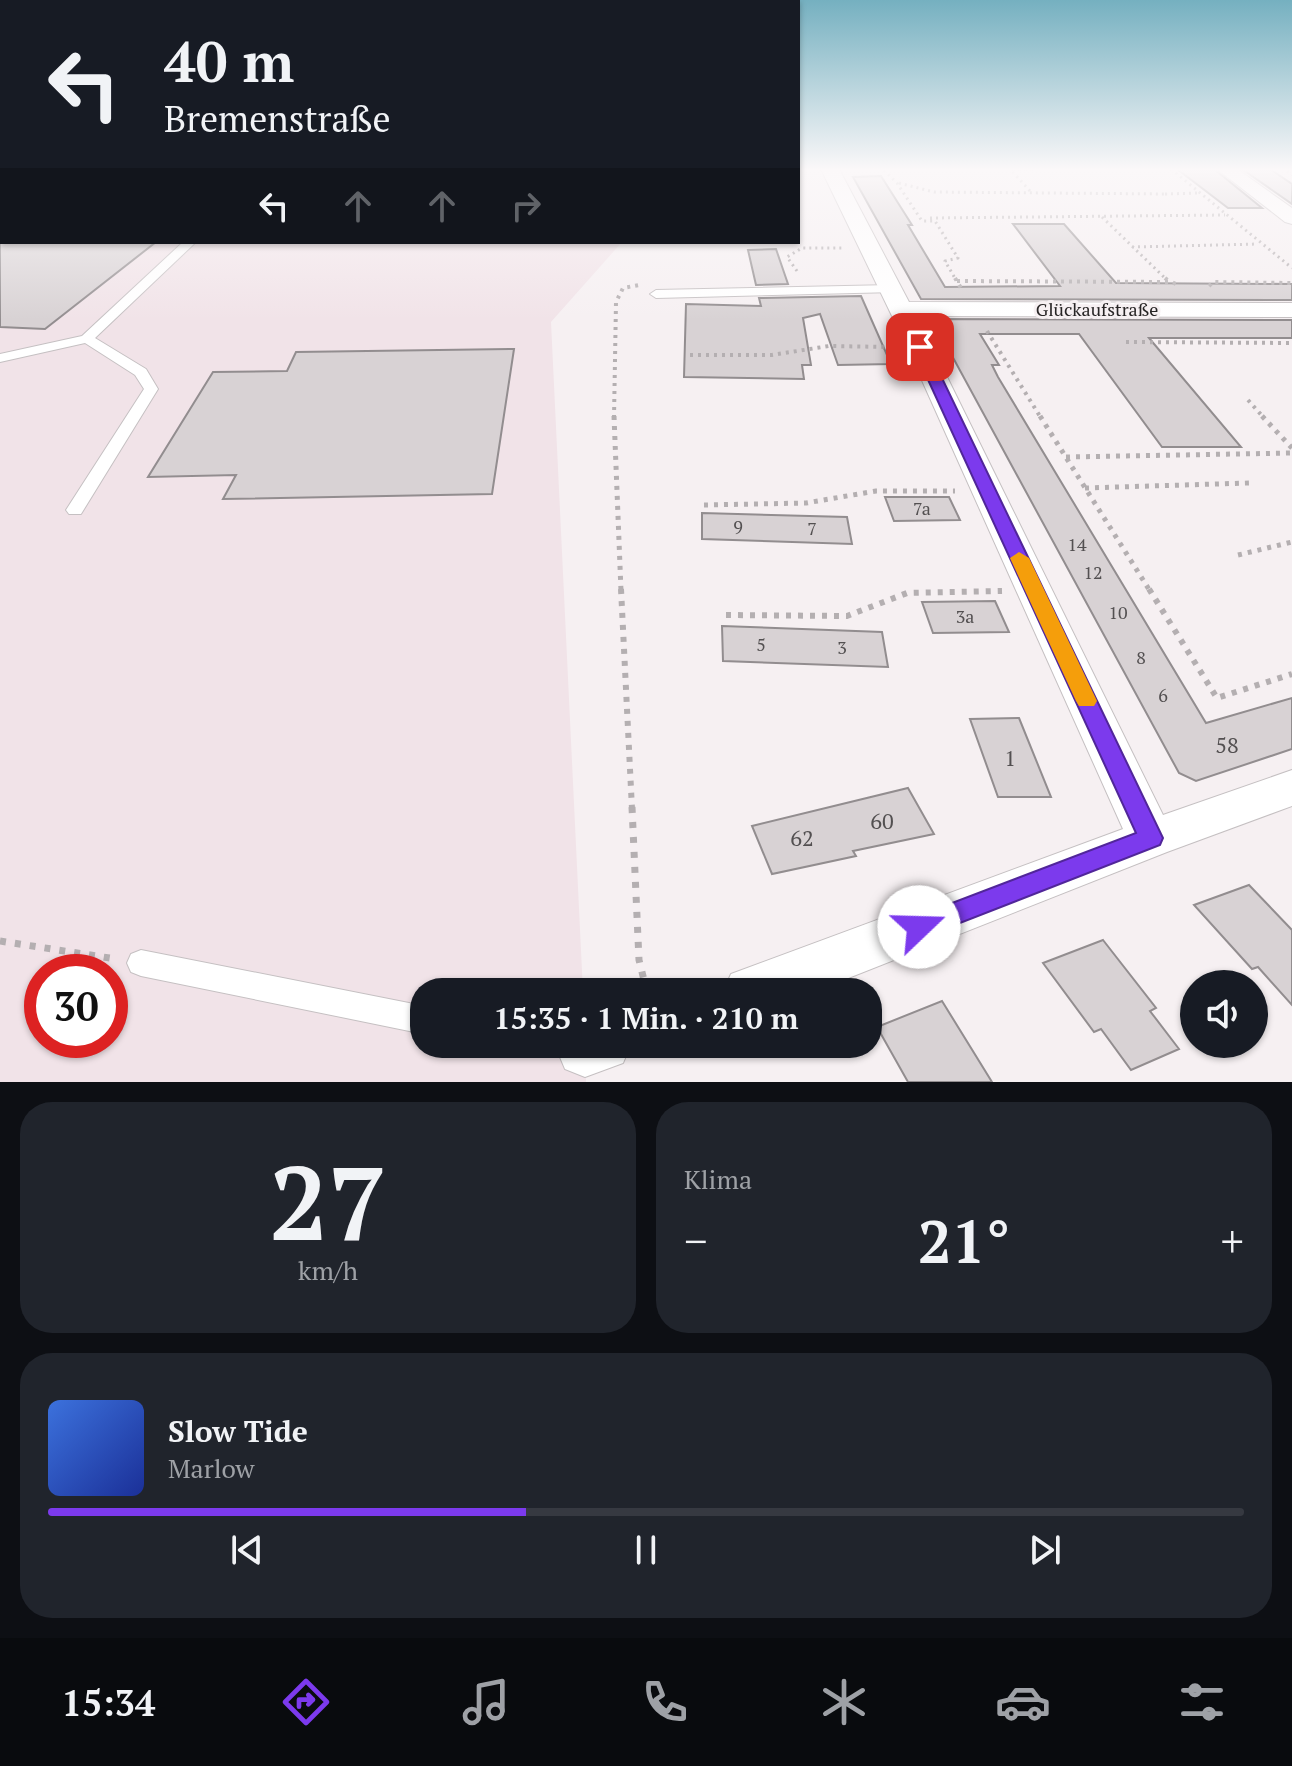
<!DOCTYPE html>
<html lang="de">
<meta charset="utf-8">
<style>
:root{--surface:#171b24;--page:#20242c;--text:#f1f3f6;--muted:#9ea1a6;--line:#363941;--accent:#7c3aed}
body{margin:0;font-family:"PT Serif",serif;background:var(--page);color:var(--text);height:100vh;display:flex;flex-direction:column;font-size:30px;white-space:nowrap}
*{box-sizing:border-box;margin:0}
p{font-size:26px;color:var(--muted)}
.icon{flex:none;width:44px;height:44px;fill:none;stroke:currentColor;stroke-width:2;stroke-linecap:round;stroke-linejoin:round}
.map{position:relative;height:1082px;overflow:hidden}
.drawer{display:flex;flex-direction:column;gap:20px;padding:20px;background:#0d0f14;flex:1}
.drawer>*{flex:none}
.banner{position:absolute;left:0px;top:0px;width:800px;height:244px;box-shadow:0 2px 6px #0004;background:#171b24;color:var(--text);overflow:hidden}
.buttons{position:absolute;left:1180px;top:970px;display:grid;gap:16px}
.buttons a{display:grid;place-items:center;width:88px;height:88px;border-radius:50%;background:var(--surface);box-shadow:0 2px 6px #0004;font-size:40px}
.speed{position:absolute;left:24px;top:954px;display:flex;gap:16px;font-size:40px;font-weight:700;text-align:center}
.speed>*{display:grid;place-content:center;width:104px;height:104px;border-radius:50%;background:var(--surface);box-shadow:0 2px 6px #0004;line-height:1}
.speed .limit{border:12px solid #d22;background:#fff;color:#111}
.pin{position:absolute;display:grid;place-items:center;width:68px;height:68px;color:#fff;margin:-34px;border-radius:16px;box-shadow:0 4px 12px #0006}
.me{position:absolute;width:88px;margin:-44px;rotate:69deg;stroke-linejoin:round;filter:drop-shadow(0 0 6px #0008)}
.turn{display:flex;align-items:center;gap:28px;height:168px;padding:0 32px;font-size:36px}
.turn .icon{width:104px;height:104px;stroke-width:2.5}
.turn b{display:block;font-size:56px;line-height:68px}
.lanes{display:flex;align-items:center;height:76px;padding:0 32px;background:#0003;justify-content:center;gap:40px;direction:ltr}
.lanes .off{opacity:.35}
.big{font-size:60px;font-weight:700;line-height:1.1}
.drawer .widget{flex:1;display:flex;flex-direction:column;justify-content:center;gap:12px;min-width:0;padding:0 28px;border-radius:32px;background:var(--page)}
.drawer .dial{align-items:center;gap:0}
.dial b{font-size:104px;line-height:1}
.song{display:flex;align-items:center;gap:24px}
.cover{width:96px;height:96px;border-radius:12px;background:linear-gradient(135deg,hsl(220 70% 55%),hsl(230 70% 35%))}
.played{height:8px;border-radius:4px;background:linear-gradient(90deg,var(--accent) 40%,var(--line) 40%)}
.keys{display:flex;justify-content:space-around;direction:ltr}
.heat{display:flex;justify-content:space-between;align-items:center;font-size:44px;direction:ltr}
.drawer .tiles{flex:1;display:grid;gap:20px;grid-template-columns:1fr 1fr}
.widget:last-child{grid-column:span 2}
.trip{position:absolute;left:410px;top:978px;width:472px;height:80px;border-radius:32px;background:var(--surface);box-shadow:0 2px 6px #0004;font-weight:700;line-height:80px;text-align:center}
.dock{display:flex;height:128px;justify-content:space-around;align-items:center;background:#090b0e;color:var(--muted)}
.dock .icon{width:56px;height:56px}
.dock .active{color:var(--accent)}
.dock b{font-size:36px;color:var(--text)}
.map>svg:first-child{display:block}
.built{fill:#f1e3e8;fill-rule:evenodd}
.building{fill:#d8d2d4;stroke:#928d8f;stroke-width:2}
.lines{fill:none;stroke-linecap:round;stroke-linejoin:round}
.service-casing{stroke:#c5c0c2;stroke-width:2}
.minor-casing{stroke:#c5c0c2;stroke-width:2}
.path-far4{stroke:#b4afb1;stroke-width:3;stroke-dasharray:2 4;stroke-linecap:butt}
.path-far3{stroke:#b4afb1;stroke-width:4;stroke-dasharray:3 5;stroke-linecap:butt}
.path-far2{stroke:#b4afb1;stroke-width:5;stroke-dasharray:4 6;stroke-linecap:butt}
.path-far1{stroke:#b4afb1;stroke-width:6;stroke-dasharray:5 7;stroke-linecap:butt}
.path{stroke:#b4afb1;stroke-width:7;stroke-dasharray:6 9;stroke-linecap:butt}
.service{fill:#fff;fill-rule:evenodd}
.minor{fill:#fff;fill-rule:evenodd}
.route{fill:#7c3aed;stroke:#51269a;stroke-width:2}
.slow{fill:#f59e0b}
.labels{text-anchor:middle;stroke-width:6;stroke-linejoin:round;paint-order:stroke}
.far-street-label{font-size:18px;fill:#272525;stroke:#f6f0f2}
.number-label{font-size:18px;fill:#535051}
.near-number-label{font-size:22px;fill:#535051}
</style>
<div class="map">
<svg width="1292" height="1082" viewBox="0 0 1292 1082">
<rect width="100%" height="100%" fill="#f6f0f2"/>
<path class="built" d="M 0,169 L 2,242 L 622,242 L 551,322 L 583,992 L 424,992 L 424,1044 L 585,1044 L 586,1082 L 0,1082 ZM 42,972 L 110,972 L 110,1040 L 42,1040 Z"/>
<path class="building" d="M 1177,169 L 1214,169 L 1262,208 L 1228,208 Z
M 1242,169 L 1270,169 L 1292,184 L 1292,204 Z
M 881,176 L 912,225 L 908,225 L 945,287 L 1060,286 L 1013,224 L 1064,224 L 1116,283 L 1292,284 L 1292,300 L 921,299 L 853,177 Z
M 0,242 L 156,242 L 45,329 L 0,327 Z
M 776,249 L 788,284 L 756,285 L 748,250 Z
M 861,296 L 891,364 L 838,365 L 820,314 L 803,318 L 811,365 L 802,365 L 804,379 L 684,377 L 686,304 L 761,306 L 759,298 Z
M 932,319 L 1292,320 L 1292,338 L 1149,338 L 1241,447 L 1162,447 L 1079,334 L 980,334 L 999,365 L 992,365 L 998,377 L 1206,723 L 1292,698 L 1292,749 L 1196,781 L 1179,773 Z
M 514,349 L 492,494 L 223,499 L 236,475 L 148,477 L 213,372 L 287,371 L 296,352 Z
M 885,497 L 949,497 L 960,520 L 894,521 Z
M 702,513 L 847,517 L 852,544 L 702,539 Z
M 995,601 L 1009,632 L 933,633 L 922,602 Z
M 722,626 L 882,632 L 888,667 L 723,661 Z
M 1019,718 L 1051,797 L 998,797 L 970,719 Z
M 908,788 L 934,834 L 853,851 L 856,856 L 772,874 L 752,826 Z
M 1249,885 L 1292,930 L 1292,1005 L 1258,967 L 1252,969 L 1194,905 Z
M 1103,940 L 1156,1008 L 1150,1011 L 1179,1049 L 1131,1070 L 1101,1029 L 1094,1032 L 1043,963 Z
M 942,1001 L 992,1082 L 908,1082 L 877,1027 Z"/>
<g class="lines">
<g class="service-casing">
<path id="service" d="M 183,242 L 196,242 L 95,338 L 146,369 L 158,389 L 81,514 L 69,514 L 66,510 L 144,389 L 135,375 L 85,343 L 0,362 L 0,354 L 82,336 Z
M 892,285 L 896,286 L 896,292 L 656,298 L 650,294 L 656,290 Z
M 141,950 L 424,1006 L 424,1034 L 141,976 L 131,972 L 127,963 L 131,954 Z"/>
</g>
<g class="minor-casing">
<path id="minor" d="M 821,169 L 839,169 L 909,302 L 1292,303 L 1292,317 L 917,316 L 1163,815 L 1292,770 L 1292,806 L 1167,852 L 813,992 L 723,992 L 731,974 L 1123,829 L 907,347 Z
M 1217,169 L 1237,169 L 1292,208 L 1292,224 L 1285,222 Z
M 560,1044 L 631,1044 L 623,1063 L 585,1077 L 565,1069 L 557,1050 Z"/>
</g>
<path class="path-far4" d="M 1171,169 L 1292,268
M 884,170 L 897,183 L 922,221 L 935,221 L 958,258 L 945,261 L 956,280
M 1287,171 L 1292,175
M 899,183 L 934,192 L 1168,194
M 1030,191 L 1011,170 L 1034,169
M 1165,194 L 1199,193
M 1102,217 L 1167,280
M 930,218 L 1225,215
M 1132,247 L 1258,244
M 797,271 L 787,257 L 802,248 L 845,248"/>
<path class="path-far3" d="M 955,278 L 961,288
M 1165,278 L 1170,282
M 957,281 L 1171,282 L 1179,285
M 1209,286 L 1213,282 L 1292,283
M 987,331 L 1041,418
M 1126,342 L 1292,343
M 690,355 L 772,355 L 829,346 L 891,347
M 1248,400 L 1264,418
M 614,418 L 616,302 L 623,288 L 639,285"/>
<path class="path-far2" d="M 614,416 L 621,591
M 1040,416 L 1150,591
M 1262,416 L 1292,448
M 1066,457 L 1292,453
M 1085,488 L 1249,483
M 704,505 L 806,503 L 876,491 L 955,491
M 1238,555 L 1292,542"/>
<path class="path-far1" d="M 621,589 L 632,809
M 1149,589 L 1217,698 L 1292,674
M 726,615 L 847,616 L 907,593 L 1002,591"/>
<path class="path" d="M 632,807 L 639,960 L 647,992
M 0,941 L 116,959"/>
<use href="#service" class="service"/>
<use href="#minor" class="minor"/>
</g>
<linearGradient id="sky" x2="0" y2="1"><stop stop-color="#75b0c0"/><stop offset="0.53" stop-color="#fbf8f9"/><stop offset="1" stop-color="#fbf8f9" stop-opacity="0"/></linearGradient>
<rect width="1292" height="320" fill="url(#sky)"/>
<path class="route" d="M 920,342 L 927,347 L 1163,838 L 1160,845 L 919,939 L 910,936 L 906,927 L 910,919 L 1136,833 L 913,347 Z"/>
<path class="slow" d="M 1019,552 L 1029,558 L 1097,701 L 1094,706 L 1079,706 L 1076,701 L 1010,558 Z"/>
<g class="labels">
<g class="far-street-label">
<text x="1097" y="316">Glückaufstraße</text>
</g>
<g class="number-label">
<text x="922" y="515">7a</text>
<text x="738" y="533">9</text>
<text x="812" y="535">7</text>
<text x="1077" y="551">14</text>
<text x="1093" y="579">12</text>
<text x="1118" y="619">10</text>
<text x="965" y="623">3a</text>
<text x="761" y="651">5</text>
<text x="842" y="654">3</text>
<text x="1141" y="664">8</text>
<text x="1163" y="702">6</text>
</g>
<g class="near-number-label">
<text x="1227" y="753">58</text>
<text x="1010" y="766">1</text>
<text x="882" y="829">60</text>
<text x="802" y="846">62</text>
</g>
</g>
</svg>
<div class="buttons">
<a><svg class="icon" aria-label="sound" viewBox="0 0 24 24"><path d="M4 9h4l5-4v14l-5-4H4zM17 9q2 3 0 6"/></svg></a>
</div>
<div class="speed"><div class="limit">30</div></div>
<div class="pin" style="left:920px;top:347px;background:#d93025"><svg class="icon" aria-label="arrive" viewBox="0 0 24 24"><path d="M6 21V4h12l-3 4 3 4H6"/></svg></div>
<svg class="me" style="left:919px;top:927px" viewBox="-20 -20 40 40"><circle r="19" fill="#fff"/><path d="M0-13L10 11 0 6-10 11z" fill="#7c3aed"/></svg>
<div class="trip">15:35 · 1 Min. · 210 m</div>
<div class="banner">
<div class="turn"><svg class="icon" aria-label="left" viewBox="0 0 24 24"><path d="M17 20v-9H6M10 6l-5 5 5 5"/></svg><div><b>40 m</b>Bremenstraße</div></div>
<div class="lanes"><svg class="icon" aria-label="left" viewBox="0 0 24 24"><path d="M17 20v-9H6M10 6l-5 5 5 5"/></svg><svg class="icon off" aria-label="ahead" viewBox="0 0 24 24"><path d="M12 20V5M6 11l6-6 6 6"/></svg><svg class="icon off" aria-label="ahead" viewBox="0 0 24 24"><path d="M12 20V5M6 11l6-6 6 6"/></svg><svg class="icon off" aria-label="right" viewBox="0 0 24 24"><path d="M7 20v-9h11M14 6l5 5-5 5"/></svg></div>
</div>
</div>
<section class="drawer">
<div class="tiles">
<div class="widget dial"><b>27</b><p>km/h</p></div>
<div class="widget"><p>Klima</p>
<div class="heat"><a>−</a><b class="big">21°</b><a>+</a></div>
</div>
<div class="widget">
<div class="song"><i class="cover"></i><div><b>Slow Tide</b><p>Marlow</p></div></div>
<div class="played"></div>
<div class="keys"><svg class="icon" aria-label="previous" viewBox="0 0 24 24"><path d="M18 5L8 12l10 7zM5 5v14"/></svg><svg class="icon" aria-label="pause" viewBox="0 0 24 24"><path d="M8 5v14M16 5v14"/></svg><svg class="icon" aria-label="next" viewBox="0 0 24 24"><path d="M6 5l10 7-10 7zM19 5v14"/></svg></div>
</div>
</div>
</section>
<nav class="dock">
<b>15:34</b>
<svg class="icon active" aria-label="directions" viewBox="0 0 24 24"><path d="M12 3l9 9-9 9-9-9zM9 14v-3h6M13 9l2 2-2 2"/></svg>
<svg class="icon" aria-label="music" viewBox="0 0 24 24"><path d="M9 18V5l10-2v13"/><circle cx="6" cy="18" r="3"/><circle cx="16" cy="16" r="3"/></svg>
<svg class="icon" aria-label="phone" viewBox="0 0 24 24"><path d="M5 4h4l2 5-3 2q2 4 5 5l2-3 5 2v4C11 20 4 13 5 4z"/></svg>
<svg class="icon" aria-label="climate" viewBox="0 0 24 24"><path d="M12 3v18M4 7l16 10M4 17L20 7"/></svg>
<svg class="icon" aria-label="car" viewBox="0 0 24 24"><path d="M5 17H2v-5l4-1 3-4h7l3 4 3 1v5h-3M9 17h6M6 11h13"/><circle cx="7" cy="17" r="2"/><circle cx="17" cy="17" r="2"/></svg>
<svg class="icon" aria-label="filters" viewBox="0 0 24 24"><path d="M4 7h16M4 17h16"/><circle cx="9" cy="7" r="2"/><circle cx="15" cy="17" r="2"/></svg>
</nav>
